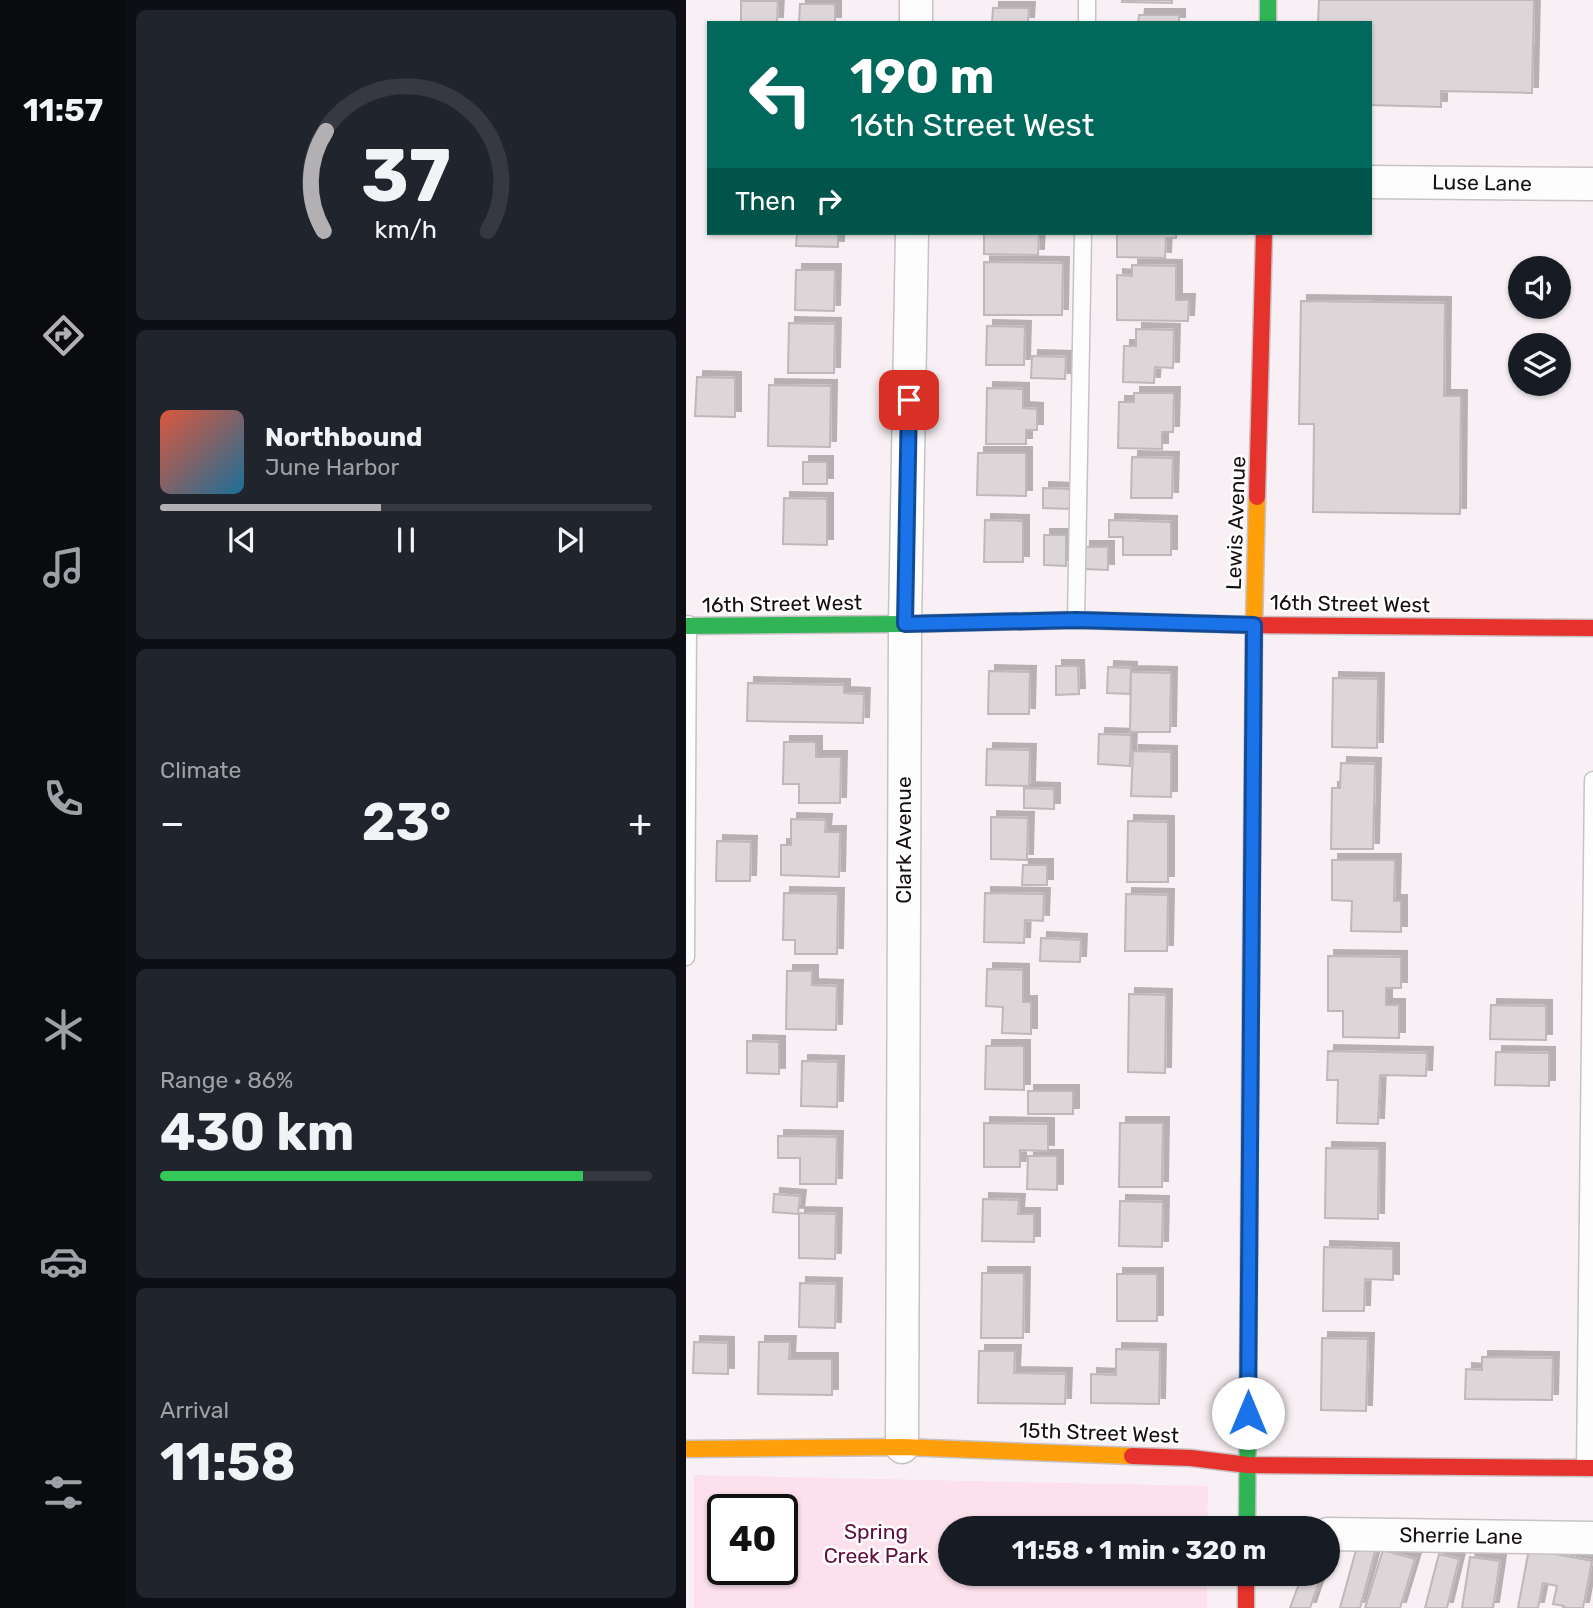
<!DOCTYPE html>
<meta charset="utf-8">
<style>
:root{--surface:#171b24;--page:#20242c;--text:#f1f3f6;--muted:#9ea1a6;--line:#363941;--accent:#b2b0b3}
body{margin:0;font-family:Rubik,sans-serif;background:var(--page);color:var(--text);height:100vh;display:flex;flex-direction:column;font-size:26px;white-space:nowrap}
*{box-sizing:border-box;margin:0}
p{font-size:23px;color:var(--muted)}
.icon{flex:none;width:38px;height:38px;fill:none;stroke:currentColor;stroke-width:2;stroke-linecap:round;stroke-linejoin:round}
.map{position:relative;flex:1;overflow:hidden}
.side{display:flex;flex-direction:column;gap:10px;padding:10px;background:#0d0f14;width:560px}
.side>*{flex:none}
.top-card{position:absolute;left:21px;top:21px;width:665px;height:214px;border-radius:0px;box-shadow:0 2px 5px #0004;background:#00695c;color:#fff;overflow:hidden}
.tools{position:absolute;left:822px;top:256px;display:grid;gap:14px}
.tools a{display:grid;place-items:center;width:63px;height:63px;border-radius:50%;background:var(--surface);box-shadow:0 2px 5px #0004;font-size:35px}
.speed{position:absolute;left:21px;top:1494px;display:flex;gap:14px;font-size:35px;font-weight:700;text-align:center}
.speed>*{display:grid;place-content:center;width:91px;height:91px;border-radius:50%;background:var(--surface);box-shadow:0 2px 5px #0004;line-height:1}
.speed .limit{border:4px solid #111;border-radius:10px;background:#fff;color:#111}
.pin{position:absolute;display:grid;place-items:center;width:60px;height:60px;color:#fff;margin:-30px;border-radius:14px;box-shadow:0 4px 10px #0006}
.me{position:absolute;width:77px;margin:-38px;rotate:0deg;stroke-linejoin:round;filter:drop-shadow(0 0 5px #0008)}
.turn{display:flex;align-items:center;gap:24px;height:147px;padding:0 28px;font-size:32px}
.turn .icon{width:91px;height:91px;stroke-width:2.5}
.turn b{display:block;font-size:49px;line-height:60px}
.then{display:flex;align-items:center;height:66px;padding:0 28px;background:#0003;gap:14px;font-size:26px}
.big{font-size:52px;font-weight:700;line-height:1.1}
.side .card{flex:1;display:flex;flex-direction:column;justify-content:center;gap:10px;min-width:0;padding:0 24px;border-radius:10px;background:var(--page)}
.side .dial{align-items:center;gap:0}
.dial svg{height:182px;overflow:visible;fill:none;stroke:var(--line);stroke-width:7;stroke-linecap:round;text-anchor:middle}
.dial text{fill:var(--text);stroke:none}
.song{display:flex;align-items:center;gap:21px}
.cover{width:84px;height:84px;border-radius:10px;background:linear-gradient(135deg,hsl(10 70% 55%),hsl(200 70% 35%))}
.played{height:7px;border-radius:4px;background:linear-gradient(90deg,var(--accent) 45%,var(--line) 45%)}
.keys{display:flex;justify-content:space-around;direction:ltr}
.heat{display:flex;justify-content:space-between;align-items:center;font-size:38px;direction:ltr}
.charge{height:10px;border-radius:5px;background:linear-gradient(90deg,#34c759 86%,var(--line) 0)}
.trip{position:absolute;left:252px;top:1516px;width:402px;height:70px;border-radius:35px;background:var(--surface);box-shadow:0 2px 5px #0004;font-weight:700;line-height:70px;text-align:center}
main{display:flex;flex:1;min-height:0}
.menu{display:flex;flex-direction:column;width:126px;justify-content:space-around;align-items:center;background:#090b0e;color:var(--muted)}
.menu .icon{width:49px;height:49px}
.menu .selected{color:var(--accent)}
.menu b{font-size:32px;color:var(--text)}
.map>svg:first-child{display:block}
.park{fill:#fce0ec;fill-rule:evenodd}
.building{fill:#ddd6d9;stroke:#beb8bb;stroke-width:2;filter:url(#shadow)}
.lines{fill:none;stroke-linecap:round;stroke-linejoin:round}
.lane-casing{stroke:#c8c2c5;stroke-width:19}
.street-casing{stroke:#c8c2c5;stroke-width:35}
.fast-casing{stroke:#c8c2c5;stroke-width:19}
.slow-casing{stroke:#c8c2c5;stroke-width:19}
.jam-casing{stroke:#c8c2c5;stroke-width:19}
.lane{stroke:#fefdfd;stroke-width:16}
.street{stroke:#fefdfd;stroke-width:32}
.fast{stroke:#30b455;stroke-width:16}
.slow{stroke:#ff9f0a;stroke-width:16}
.jam{stroke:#e5322d;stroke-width:16}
.route-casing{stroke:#114b97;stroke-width:18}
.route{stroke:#1a73e8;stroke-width:12}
.labels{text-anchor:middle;stroke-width:5;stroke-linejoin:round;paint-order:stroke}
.street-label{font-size:21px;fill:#150f12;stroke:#fff}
.park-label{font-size:21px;fill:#610e3e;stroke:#fff}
</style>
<main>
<nav class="menu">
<b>11:57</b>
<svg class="icon selected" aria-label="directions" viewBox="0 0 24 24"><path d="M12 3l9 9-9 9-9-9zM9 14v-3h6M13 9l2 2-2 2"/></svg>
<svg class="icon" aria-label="music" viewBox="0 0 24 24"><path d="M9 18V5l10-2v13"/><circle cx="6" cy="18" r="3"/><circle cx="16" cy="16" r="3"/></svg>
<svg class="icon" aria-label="phone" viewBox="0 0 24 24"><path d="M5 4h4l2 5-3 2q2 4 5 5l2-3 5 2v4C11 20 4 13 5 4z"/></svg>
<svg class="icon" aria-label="climate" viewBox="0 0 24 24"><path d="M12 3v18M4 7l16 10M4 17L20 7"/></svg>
<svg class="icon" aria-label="car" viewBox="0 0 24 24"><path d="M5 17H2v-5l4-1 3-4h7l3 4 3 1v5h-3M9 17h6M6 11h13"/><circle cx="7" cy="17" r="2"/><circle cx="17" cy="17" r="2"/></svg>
<svg class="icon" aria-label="filters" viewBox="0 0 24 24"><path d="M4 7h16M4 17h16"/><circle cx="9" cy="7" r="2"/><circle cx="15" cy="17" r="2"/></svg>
</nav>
<section class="side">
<div class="card dial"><svg viewBox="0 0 100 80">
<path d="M14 69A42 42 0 1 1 86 69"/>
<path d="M14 69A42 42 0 0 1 15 25" stroke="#b2b0b3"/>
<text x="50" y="56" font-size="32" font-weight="700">37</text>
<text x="50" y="72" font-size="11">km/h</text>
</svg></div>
<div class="card">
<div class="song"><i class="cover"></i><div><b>Northbound</b><p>June Harbor</p></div></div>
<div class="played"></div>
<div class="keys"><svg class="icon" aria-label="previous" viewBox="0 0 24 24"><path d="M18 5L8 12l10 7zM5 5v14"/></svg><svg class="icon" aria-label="pause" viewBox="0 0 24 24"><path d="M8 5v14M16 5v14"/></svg><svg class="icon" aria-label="next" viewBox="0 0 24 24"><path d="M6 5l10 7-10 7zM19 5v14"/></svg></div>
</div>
<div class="card"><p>Climate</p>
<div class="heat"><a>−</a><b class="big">23°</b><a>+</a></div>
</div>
<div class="card"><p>Range · 86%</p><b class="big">430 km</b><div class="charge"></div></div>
<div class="card"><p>Arrival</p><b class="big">11:58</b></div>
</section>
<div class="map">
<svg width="907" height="1608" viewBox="0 0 907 1608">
<defs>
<filter id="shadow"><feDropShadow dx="6" dy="-6" stdDeviation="0" flood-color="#0004"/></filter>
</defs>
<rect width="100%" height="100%" fill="#f8f0f4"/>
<path class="park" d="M 8,1475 L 522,1486 L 521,1528 L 264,1528 L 264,1573 L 521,1573 L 521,1608 L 8,1608 ZM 37,1510 L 96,1510 L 96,1570 L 37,1570 Z"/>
<path class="building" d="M 436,0 L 486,0 L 486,3 L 436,2 Z
M 633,0 L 848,0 L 846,93 L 755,91 L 755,107 L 684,105 L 684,23 L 632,23 Z
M 55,1 L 92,1 L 91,23 L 55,23 Z
M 114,4 L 149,4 L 149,23 L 113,23 Z
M 307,8 L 343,8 L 342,23 L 306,23 Z
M 453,15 L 493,15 L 493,23 L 452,23 Z
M 111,233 L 152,233 L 152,247 L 110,246 Z
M 298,233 L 353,233 L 352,255 L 298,254 Z
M 431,233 L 490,233 L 490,238 L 480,238 L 479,258 L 431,257 Z
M 298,262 L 377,263 L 376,315 L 298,315 Z
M 446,265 L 490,266 L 490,300 L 503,300 L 502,321 L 431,320 L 431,275 L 446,276 Z
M 110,270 L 149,270 L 148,311 L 109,310 Z
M 615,301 L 759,303 L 758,396 L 775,396 L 774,514 L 627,512 L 628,424 L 613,424 Z
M 103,323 L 149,324 L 148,373 L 102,373 Z
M 301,326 L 339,327 L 338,365 L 300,365 Z
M 450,329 L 488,330 L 487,368 L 469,367 L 468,383 L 437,382 L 438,346 L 450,346 Z
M 346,356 L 380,357 L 379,379 L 345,378 Z
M 11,377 L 49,378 L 49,417 L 9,416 Z
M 83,385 L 145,386 L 144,447 L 82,446 Z
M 301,388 L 337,389 L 337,408 L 351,409 L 351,430 L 340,430 L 340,444 L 300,444 Z
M 448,393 L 488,393 L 487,432 L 476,432 L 476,449 L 432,448 L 433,402 L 448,402 Z
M 292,453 L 340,453 L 340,496 L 291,495 Z
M 446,457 L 487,458 L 486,498 L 445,498 Z
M 117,462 L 141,462 L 141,484 L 117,484 Z
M 357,488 L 385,489 L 384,509 L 357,508 Z
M 98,498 L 141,499 L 141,545 L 97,544 Z
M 299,520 L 337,521 L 337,562 L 298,562 Z
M 423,520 L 485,522 L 485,555 L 437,555 L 437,537 L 423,537 Z
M 358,535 L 380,535 L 380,566 L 358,565 Z
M 398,547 L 422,547 L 422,570 L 397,569 Z
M 370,666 L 392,666 L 393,694 L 370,695 Z
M 422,667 L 445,668 L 444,694 L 421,693 Z
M 303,671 L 344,672 L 343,714 L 302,714 Z
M 445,672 L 485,673 L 484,732 L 444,732 Z
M 647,678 L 692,679 L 691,748 L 646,747 Z
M 62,683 L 158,685 L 158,693 L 178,694 L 177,723 L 61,721 Z
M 413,734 L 445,735 L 444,766 L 412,764 Z
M 98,742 L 130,742 L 130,757 L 155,757 L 154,803 L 113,803 L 113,784 L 97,784 Z
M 301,749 L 344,750 L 343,786 L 300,785 Z
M 447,751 L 485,752 L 485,797 L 445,796 Z
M 655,763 L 689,764 L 687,849 L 645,849 L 646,788 L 654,788 Z
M 338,788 L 368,789 L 368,809 L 338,808 Z
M 305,817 L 342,818 L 341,860 L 305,859 Z
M 105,819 L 140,820 L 139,832 L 154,832 L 153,877 L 95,875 L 95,845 L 105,845 Z
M 442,821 L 482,822 L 482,882 L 441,882 Z
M 31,841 L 65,842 L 64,881 L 30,881 Z
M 646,860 L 709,860 L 708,901 L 715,901 L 715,932 L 665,931 L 666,901 L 646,900 Z
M 337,865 L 361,865 L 361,885 L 336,885 Z
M 98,893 L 152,894 L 151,954 L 109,954 L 109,940 L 97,940 Z
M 299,893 L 358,894 L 357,921 L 339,920 L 338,943 L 298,942 Z
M 440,894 L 482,895 L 481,951 L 439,951 Z
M 355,938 L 395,940 L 394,962 L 354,961 Z
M 642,956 L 715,957 L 715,988 L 700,988 L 700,1005 L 713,1005 L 713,1038 L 657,1037 L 657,1011 L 642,1011 Z
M 301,969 L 337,970 L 337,1002 L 345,1002 L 345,1034 L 316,1033 L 317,1007 L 300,1006 Z
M 101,971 L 126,971 L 126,985 L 151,986 L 150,1030 L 100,1029 Z
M 443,994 L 480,995 L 479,1073 L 442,1072 Z
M 805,1005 L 860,1006 L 860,1040 L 804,1039 Z
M 61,1041 L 93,1042 L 93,1074 L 61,1073 Z
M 300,1046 L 338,1046 L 338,1090 L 299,1089 Z
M 642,1051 L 741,1053 L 740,1076 L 694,1075 L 692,1124 L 651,1123 L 652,1080 L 641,1080 Z
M 810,1052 L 863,1053 L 863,1086 L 809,1085 Z
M 116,1061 L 152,1062 L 151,1107 L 115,1106 Z
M 342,1091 L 387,1091 L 387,1114 L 342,1114 Z
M 298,1123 L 362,1124 L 362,1151 L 334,1150 L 334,1167 L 298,1167 Z
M 434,1123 L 477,1123 L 476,1187 L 433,1187 Z
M 92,1136 L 151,1137 L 150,1184 L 114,1184 L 114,1158 L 92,1158 Z
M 640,1148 L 693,1149 L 692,1219 L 639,1218 Z
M 342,1156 L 371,1156 L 371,1190 L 341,1189 Z
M 88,1194 L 114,1196 L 112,1214 L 87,1212 Z
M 297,1199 L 333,1200 L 332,1214 L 348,1214 L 348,1242 L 296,1241 Z
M 434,1201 L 477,1202 L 476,1247 L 433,1246 Z
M 113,1213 L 150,1214 L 149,1259 L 113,1258 Z
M 638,1247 L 707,1249 L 707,1280 L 679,1279 L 678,1311 L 637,1311 Z
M 296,1273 L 338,1273 L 337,1338 L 295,1338 Z
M 431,1274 L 471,1274 L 471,1321 L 431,1321 Z
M 114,1283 L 150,1284 L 149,1328 L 113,1327 Z
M 636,1338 L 682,1339 L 680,1411 L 635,1410 Z
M 8,1342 L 42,1343 L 42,1374 L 7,1373 Z
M 73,1342 L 104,1342 L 103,1359 L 146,1359 L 146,1395 L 72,1394 Z
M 430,1349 L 474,1350 L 473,1404 L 405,1403 L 405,1374 L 430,1375 Z
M 293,1351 L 329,1351 L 328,1373 L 380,1374 L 379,1404 L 292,1403 Z
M 796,1357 L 867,1358 L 866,1400 L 779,1399 L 780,1369 L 796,1370 Z
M 672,1543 L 690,1548 L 674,1608 L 654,1608 Z
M 843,1549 L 906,1561 L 897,1608 L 877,1608 L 878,1606 L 867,1604 L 871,1586 L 857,1583 L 852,1608 L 832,1608 Z
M 697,1550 L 729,1559 L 714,1608 L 679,1608 Z
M 753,1554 L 773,1559 L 761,1608 L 739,1608 Z
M 784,1557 L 814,1561 L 807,1608 L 776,1608 Z
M 617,1573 L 636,1573 L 624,1608 L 604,1608 Z"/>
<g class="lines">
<g class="lane-casing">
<path id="lane" d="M 401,23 L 401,0
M 390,620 L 397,233
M 0,957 L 2,624
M 899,1468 L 907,780"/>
</g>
<g class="street-casing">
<path id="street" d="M 230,23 L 230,0
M 684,182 L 907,184
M 216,1447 L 219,624 L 226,233
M 642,1534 L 907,1538"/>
</g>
<g class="fast-casing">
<path id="fast" d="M 582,0 L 582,23
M 0,626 L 219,624 L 390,620 L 569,625
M 561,1528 L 565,957"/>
</g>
<g class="slow-casing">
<path id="slow" d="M 565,957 L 568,625 L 571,497
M 0,1449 L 216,1447 L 446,1456"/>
</g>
<g class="jam-casing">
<path id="jam" d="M 571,497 L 578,233
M 569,625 L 907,628
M 446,1456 L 505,1458 L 562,1465 L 907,1468
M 560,1573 L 560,1608"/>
</g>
<use href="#lane" class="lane"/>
<use href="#street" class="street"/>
<use href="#fast" class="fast"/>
<use href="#slow" class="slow"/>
<use href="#jam" class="jam"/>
</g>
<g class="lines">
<g class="route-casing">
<path id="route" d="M 223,400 L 219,624 L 390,620 L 568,625 L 562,1413"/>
</g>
<use href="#route" class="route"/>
</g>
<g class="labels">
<g class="street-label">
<text transform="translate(796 183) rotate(1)" y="7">Luse Lane</text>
<text transform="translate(550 523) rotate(-88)" y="7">Lewis Avenue</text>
<text transform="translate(96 604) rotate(-1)" y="7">16th Street West</text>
<text transform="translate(664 604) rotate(1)" y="7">16th Street West</text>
<text transform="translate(218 840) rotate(-90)" y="7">Clark Avenue</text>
<text transform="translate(413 1433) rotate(2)" y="7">15th Street West</text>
<text transform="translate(775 1536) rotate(1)" y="7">Sherrie Lane</text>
</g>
<g class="park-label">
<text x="190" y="1539">Spring<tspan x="190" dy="24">Creek Park</tspan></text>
</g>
</g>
</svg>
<div class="tools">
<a><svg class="icon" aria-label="sound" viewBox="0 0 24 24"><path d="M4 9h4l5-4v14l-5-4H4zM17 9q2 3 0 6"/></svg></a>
<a><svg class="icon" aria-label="layers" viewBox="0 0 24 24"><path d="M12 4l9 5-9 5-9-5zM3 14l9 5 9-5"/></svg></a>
</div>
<div class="speed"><div class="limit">40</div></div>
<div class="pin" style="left:223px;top:400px;background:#d93025"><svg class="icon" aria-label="arrive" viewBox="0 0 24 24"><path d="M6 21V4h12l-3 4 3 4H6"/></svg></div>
<svg class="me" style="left:562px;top:1413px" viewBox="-20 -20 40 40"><circle r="19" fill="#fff"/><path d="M0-13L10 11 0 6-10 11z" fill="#1a73e8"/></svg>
<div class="trip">11:58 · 1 min · 320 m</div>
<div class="top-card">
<div class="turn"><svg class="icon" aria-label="left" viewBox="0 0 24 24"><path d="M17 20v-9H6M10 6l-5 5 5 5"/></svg><div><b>190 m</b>16th Street West</div></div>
<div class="then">Then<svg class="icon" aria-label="right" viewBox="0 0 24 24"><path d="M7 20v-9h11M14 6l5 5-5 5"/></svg></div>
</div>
</div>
</main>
